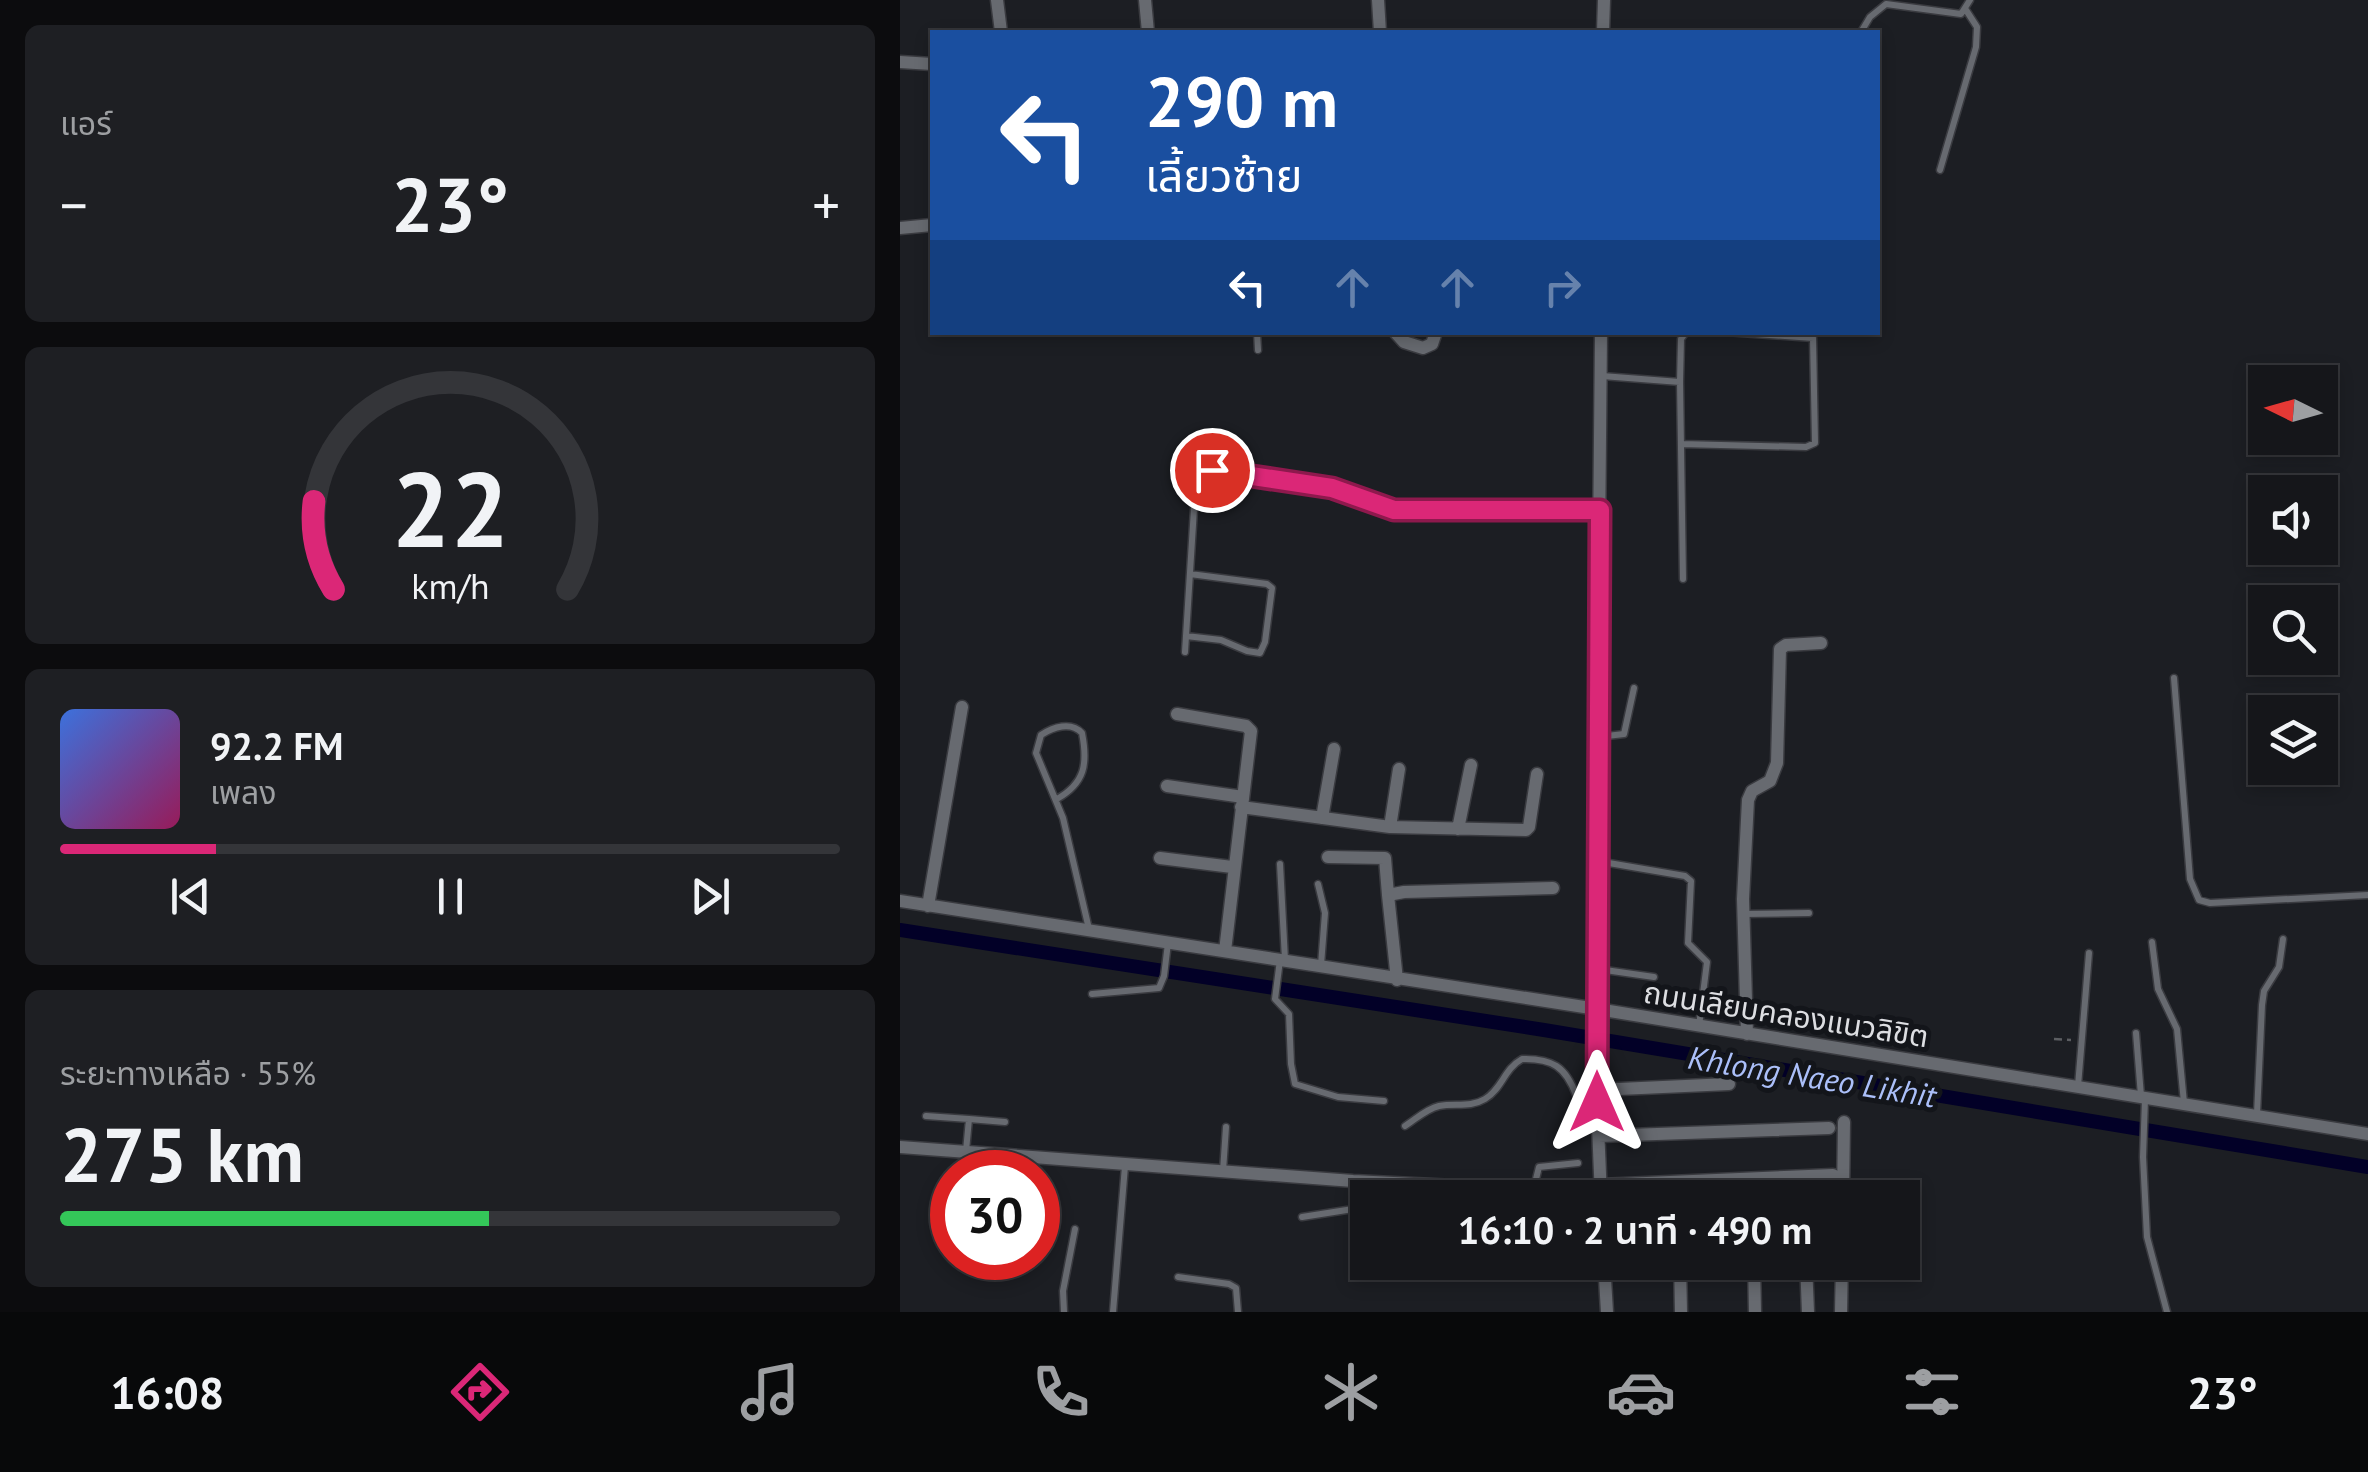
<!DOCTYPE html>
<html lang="th">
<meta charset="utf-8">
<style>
:root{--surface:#15161a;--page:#1e1f23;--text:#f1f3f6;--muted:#9d9fa2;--line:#343539;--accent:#db2777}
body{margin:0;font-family:"PT Sans","Noto Sans Thai",sans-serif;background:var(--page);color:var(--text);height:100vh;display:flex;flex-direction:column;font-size:38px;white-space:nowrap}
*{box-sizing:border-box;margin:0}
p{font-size:32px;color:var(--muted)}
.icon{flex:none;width:55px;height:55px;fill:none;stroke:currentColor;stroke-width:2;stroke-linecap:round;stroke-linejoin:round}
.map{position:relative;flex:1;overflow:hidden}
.panel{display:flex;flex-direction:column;gap:25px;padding:25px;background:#0c0c0e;width:900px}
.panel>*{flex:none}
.top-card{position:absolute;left:30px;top:30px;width:950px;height:305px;border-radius:0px;box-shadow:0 5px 15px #0003,0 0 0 2px var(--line);background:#1a4fa0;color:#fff;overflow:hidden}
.needle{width:65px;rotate:275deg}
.fabs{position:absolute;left:1348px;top:365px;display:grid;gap:20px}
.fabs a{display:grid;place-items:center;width:90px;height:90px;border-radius:0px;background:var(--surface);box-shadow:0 5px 15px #0003,0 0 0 2px var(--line);font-size:50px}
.speed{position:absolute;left:30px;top:1150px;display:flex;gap:20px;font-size:50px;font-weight:700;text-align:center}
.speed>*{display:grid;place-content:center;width:130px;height:130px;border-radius:50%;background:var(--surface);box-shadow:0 5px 15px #0003,0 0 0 2px var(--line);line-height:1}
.speed .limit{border:15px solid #d22;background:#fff;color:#111}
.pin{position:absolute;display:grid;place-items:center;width:85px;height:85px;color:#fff;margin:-42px;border:5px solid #fff;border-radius:50%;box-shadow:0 2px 10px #0007}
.me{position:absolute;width:110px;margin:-55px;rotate:0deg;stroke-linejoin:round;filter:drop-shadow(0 0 8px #0008)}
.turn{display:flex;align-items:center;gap:35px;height:210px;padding:0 50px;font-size:45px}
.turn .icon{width:130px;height:130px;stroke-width:2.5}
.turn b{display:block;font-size:70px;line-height:85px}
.lanes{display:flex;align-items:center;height:95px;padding:0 50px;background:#0003;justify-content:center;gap:50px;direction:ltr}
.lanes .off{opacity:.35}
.big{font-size:75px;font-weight:600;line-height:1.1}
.panel .card{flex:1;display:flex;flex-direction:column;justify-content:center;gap:15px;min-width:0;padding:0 35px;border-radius:15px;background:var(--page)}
.panel .dial{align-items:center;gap:0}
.dial svg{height:260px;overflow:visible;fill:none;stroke:var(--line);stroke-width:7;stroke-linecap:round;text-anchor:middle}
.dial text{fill:var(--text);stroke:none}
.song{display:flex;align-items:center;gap:30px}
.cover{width:120px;height:120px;border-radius:15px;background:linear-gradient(135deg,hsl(220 70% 55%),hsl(330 70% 35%))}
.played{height:10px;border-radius:5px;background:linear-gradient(90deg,var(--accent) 20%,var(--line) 20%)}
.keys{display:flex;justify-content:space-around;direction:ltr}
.heat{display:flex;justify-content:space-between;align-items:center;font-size:55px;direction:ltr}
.charge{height:15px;border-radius:8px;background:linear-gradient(90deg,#34c759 55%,var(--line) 0)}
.trip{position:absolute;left:450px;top:1180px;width:570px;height:100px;border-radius:0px;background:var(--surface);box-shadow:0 5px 15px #0003,0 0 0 2px var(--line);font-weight:600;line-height:100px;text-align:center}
.menu{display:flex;height:160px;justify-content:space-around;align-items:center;background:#08090a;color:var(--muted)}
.menu .icon{width:70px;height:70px}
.menu .current{color:var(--accent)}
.menu b{font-size:45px;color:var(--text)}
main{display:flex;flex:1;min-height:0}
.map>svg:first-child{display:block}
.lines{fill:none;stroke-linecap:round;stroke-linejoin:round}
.canal{stroke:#020027;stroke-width:14}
.lane-casing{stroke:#3a3b40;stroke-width:9}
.street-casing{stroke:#3a3b40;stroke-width:15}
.path{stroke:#5c5e62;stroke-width:2.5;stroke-dasharray:8 5;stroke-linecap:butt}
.lane{stroke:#676a70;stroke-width:6}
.street{stroke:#676a70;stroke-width:12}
.route-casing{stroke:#8e194d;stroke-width:25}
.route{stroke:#db2777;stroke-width:18}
.labels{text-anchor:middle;stroke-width:10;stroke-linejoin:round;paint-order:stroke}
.street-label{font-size:30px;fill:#dddee2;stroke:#13151a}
.water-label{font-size:32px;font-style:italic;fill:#abbff9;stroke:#13151a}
</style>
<main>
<section class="panel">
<div class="card"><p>แอร์</p>
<div class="heat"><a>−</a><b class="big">23°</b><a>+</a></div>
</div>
<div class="card dial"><svg viewBox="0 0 100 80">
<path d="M14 69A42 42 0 1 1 86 69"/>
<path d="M14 69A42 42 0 0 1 8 42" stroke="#db2777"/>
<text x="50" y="56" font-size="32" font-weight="700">22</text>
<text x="50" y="72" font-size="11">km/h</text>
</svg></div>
<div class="card">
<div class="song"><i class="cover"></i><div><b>92.2 FM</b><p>เพลง</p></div></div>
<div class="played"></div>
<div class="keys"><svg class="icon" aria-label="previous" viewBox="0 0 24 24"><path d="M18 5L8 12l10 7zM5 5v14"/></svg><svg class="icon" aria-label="pause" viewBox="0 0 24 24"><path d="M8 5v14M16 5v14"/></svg><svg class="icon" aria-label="next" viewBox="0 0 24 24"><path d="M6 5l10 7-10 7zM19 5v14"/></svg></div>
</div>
<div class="card"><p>ระยะทางเหลือ · 55%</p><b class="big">275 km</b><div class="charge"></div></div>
</section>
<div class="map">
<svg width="1468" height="1312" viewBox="0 0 1468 1312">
<rect width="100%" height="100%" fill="#1c1e23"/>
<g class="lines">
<path class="canal" d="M 0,930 L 644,1030 L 1468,1167"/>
<g class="lane-casing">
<path id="lane" d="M 961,32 L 970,17 L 986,4 L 1061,14 L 1070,0
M 1040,170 L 1076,47 L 1077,27 L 1066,10
M 357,332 L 358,350
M 702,376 L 780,382 L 783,579
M 780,382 L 781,339 L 786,332
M 781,444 L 906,447 L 915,443 L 913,338 L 826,332
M 286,636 L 321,640 L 347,651 L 360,653 L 365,642 L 372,588 L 367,584 L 290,574
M 285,652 L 296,477 L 302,472 L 312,470 L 445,491 L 493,510 L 698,510
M 1274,678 L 1290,879 L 1299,900 L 1310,903 L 1468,895
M 698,737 L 724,734 L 734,688
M 157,799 C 185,783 188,764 182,733 C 171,721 153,727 141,735 L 136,753 L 163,818 L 189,929
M 697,861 L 785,876 L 791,881 L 788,943 L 807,962 L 799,1026
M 380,864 L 385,960
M 418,884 L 425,913 L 421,965
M 844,914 L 909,913
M 1252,942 L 1258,989 L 1277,1029 L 1284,1103
M 380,960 L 375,999 L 389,1014 L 391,1064 L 395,1084 L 438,1097 L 484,1101
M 698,969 L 754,977
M 192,994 L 259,988 L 264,976 L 268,943
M 1236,1033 L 1241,1096
M 1178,1086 L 1189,953
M 1245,1099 L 1243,1157 L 1247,1237 L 1267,1312
M 1357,1114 L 1362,1005 L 1364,991 L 1379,967 L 1383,939
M 26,1116 L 69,1119 L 66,1151
M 69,1119 L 105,1122
M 505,1126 C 516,1119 526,1109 539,1106 C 556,1103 570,1108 585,1099 C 602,1089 604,1069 622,1059 C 652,1058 666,1067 676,1095 L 695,1102
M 323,1171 L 326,1127
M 634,1187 L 639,1167 L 678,1163
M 453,1209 L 468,1210
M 402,1217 L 453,1209 L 453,1182
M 278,1277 L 329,1284 L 336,1288 L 338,1312
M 164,1312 L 163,1291 L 175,1229
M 213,1312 L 225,1166"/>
</g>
<g class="street-casing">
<path id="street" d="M 97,0 L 101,32
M 245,0 L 248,32
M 478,0 L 480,32
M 703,32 L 704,0
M 0,62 L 32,64
M 0,228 L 32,225
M 495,332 L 504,342 L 523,348 L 532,344 L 536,332
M 277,714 L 346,726 L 351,731 L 325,951
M 267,786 L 343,797
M 341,807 L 490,827 L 626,830 L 629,827 L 637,774
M 422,818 L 434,749
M 490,827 L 499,769
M 558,829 L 571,765
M 428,857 L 485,858 L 488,895
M 260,858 L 332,867
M 0,901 L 697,1009 L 1468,1134
M 28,906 L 62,707
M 497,980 L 488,895 L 504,892 L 653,888
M 847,1034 L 843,899 L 848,800 L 852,791 L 870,781 L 877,763 L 880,649 L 886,645 L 921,643
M 697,1090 L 829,1084
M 699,1136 L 929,1128
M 0,1147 L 453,1181 L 700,1193
M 700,1185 L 933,1175
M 701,1198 L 697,1102 L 696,861 L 701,332
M 943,1198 L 944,1122
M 704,1262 L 707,1312
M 780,1262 L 781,1312
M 854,1262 L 855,1312
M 906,1262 L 908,1312
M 941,1312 L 942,1262"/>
</g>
<path class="path" d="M 1154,1039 L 1171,1040"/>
<use href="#lane" class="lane"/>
<use href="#street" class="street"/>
</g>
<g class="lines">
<g class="route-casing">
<path id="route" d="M 312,470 L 432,488 L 494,510 L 700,510 L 697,1102"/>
</g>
<use href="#route" class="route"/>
</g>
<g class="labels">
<g class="street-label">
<text transform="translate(886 1015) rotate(9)" y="10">ถนนเลียบคลองแนวลิขิต</text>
</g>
<g class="water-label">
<text transform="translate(912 1077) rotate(9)" y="11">Khlong Naeo Likhit</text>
</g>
</g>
</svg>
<div class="fabs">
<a><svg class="needle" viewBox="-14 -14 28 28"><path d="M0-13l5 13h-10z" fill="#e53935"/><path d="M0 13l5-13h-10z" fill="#9d9fa2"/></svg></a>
<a><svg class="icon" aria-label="sound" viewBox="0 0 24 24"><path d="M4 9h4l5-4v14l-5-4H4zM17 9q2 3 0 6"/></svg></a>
<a><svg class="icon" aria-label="search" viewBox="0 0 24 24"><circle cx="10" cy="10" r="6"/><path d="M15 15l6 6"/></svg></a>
<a><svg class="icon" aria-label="layers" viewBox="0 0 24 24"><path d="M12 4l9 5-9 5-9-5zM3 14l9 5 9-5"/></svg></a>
</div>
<div class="speed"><div class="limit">30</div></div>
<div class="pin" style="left:312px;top:470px;background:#d93025"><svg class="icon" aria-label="arrive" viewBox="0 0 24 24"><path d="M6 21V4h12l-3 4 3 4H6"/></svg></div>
<svg class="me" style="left:697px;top:1102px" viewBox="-20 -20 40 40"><path d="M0-17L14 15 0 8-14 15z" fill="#db2777" stroke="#fff" stroke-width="4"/></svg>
<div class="trip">16:10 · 2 นาที · 490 m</div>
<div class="top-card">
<div class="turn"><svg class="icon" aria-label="left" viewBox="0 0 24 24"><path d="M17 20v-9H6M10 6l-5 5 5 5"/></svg><div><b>290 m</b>เลี้ยวซ้าย</div></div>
<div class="lanes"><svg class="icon" aria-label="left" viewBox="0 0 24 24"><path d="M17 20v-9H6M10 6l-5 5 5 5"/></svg><svg class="icon off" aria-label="ahead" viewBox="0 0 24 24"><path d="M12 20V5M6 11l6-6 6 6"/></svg><svg class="icon off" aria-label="ahead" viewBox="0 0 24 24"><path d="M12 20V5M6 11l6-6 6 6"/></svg><svg class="icon off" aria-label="right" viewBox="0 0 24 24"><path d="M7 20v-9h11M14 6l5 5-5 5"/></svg></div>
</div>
</div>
</main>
<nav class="menu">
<b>16:08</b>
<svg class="icon current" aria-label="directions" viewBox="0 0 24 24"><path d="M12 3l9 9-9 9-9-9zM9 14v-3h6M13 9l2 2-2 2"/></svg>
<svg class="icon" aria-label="music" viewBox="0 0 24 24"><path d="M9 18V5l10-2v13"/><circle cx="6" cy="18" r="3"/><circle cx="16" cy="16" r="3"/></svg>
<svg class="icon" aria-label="phone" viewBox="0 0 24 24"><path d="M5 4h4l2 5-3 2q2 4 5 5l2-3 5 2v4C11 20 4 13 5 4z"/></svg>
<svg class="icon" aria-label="climate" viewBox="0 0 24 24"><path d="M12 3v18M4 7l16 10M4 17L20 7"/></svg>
<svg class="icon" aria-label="car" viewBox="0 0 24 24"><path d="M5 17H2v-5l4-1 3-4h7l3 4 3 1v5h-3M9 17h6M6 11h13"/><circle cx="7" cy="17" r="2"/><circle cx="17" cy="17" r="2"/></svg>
<svg class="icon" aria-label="filters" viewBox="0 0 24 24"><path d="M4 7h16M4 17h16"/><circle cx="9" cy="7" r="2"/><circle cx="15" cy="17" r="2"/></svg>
<b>23°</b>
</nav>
